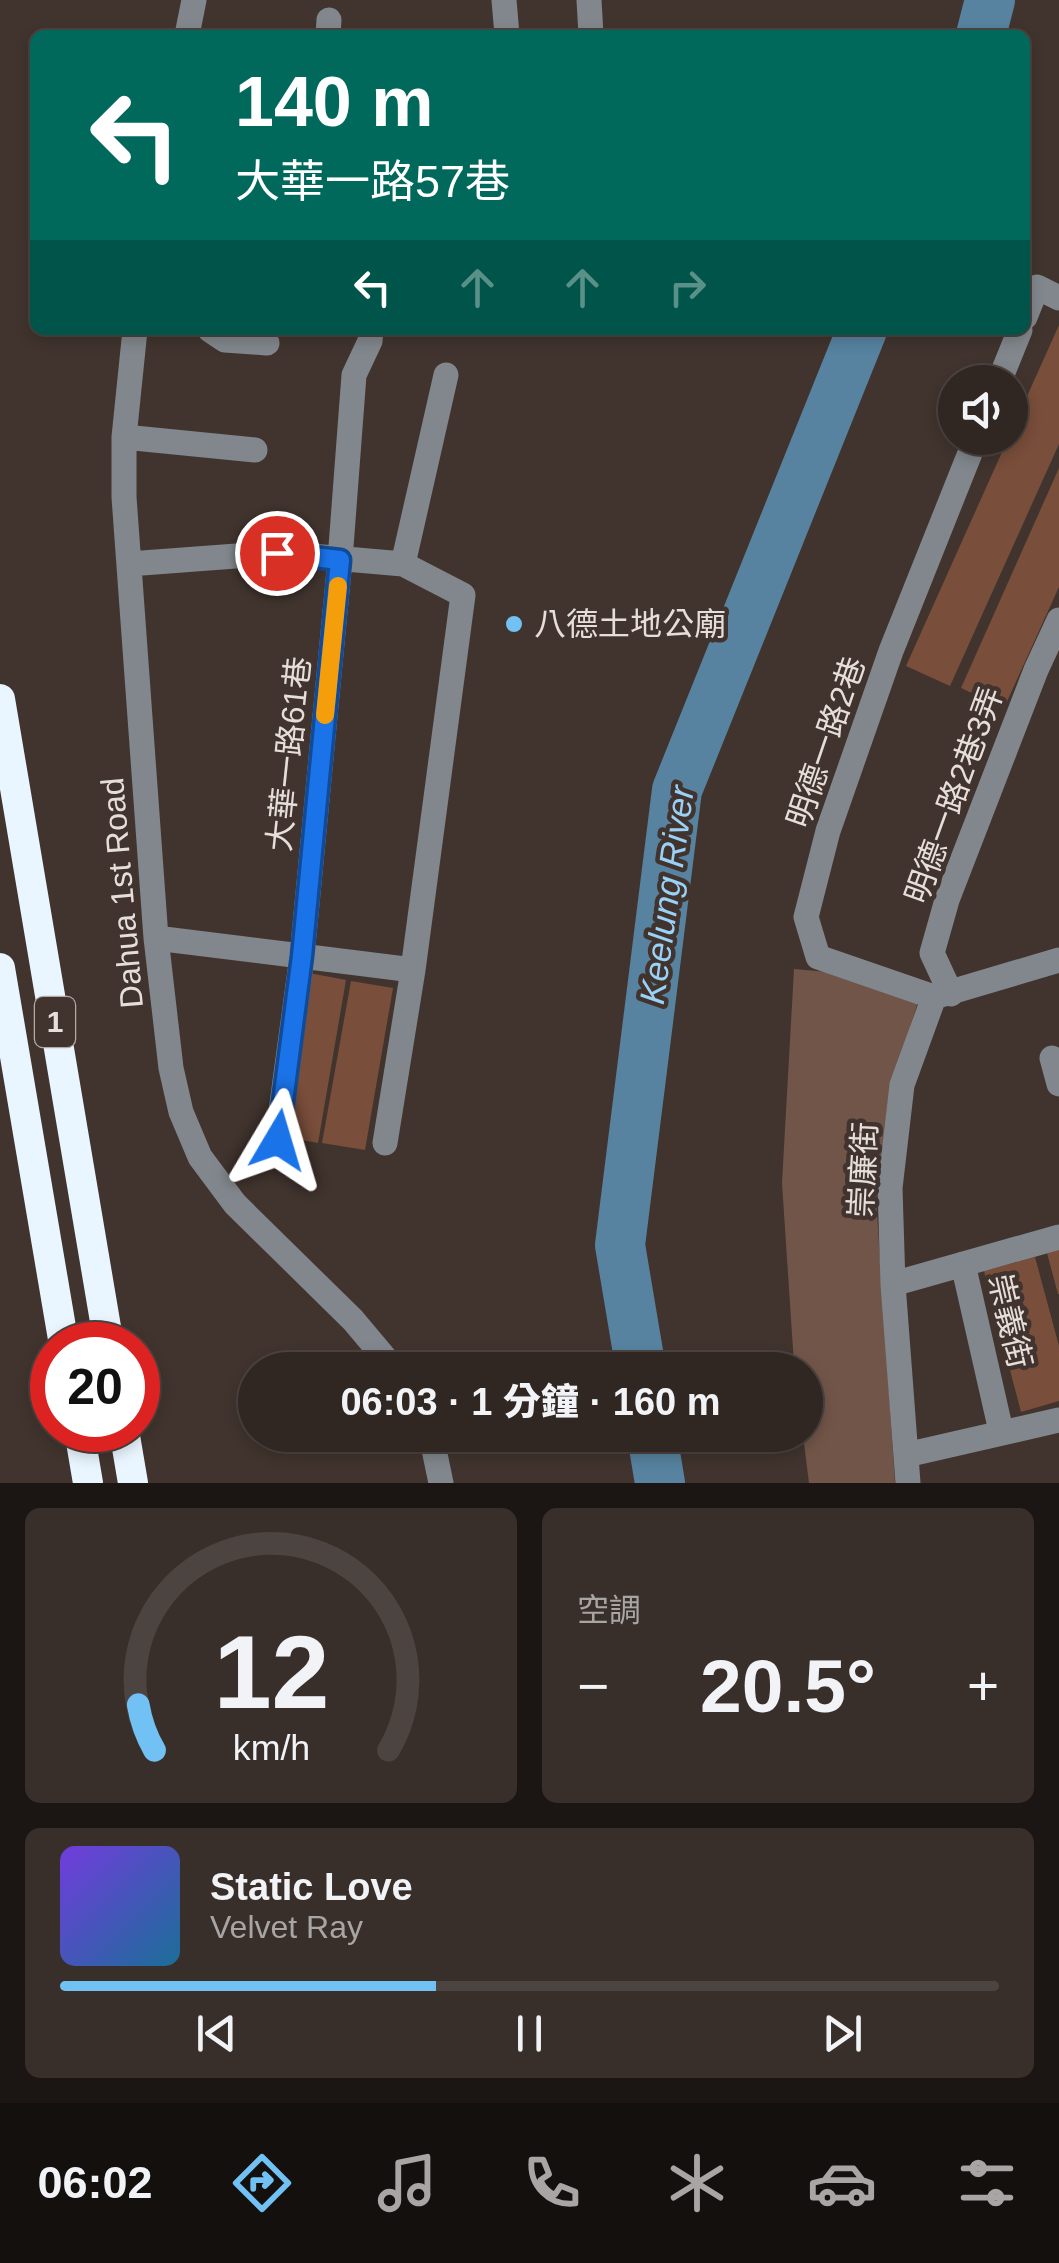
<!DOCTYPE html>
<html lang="zh-TW">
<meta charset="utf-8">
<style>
:root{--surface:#312722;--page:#392f2a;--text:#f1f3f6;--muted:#a8a5a5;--line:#4c4440;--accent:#71c1f4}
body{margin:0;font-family:Arial,"Noto Sans TC",sans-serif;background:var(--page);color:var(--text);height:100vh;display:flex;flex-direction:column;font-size:38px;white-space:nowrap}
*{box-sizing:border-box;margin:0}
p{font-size:32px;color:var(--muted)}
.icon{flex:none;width:55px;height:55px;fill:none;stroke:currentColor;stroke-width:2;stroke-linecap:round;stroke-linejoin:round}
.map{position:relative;height:1483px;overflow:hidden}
.drawer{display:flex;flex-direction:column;gap:25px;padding:25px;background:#1b1513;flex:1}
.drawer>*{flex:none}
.banner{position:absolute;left:30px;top:30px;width:1000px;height:305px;border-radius:15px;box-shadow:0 5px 15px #0003,0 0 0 2px var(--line);background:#00695c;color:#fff;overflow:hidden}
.buttons{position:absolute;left:938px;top:365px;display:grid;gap:20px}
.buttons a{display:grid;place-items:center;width:90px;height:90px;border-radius:50%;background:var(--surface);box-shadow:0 5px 15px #0003,0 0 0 2px var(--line);font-size:50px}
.speed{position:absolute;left:30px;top:1322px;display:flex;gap:20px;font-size:50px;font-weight:700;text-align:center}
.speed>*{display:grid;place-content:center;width:130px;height:130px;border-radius:50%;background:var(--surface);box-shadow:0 5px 15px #0003,0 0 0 2px var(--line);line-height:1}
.speed .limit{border:15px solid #d22;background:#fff;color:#111}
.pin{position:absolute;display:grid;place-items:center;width:85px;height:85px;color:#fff;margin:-42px;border:5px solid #fff;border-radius:50%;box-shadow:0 2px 10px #0007}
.me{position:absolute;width:110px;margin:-55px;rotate:7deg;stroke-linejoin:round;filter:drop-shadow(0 0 8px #0008)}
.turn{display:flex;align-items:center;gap:35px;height:210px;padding:0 40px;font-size:45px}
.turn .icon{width:130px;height:130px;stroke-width:2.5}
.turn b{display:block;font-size:70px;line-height:85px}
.lanes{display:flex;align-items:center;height:95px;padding:0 40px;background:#0003;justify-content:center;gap:50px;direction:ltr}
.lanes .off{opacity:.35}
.big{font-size:75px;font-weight:800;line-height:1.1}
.drawer .card{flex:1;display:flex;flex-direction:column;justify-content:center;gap:15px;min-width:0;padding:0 35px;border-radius:15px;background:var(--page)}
.drawer .dial{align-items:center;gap:0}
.dial svg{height:260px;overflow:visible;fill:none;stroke:var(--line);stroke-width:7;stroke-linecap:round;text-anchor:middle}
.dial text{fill:var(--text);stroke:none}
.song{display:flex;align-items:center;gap:30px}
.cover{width:120px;height:120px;border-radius:15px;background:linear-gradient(135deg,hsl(260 70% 55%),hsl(200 70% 35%))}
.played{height:10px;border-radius:5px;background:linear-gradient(90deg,var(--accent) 40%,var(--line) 40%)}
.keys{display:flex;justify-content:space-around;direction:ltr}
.heat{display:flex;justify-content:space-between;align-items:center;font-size:55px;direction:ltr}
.drawer .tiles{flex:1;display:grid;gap:25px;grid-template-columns:1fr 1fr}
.card:last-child{grid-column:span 2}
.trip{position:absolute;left:238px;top:1352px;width:585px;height:100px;border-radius:50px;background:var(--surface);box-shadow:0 5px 15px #0003,0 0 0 2px var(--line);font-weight:800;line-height:100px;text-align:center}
.menu{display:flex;height:160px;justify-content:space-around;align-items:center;background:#14100e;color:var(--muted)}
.menu .icon{width:70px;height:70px}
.menu .selected{color:var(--accent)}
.menu b{font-size:45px;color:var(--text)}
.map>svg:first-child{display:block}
.green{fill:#715548}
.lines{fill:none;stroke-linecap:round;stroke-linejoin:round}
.river{stroke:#5783a0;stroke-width:50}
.building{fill:#794e3a}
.minor{stroke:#81878c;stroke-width:25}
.highway{stroke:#eaf6ff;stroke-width:30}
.route-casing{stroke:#114b97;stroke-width:25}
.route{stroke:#1a73e8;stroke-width:18}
.slow{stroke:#f59e0b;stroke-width:18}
.poi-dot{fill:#71c1f4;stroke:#41342e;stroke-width:4}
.labels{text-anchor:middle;stroke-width:9;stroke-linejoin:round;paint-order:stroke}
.shield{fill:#41342e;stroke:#b4aba6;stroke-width:2.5}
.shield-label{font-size:30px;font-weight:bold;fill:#e6deda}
.poi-label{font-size:32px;fill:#e6deda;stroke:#41342e;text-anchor:start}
.street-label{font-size:32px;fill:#e6deda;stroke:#41342e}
.water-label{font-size:35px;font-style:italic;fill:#9ad1f6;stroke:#41342e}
</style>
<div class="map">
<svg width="1059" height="1483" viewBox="0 0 1059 1483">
<rect width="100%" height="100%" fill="#41342e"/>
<path class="green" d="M 794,969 L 828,972 L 918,1002 L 889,1092 L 876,1199 L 895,1483 L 809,1483 L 803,1435 L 805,1370 L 794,1370 L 794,1364 L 782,1183 Z"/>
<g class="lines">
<path class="river" d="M 981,35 L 990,0
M 641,1370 L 620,1245 L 677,790 L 862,330
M 652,1435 L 660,1483"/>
</g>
<path class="building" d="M 1059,325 L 1059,444 L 950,686 L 906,666 Z
M 1059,468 L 1059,587 L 1004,708 L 961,688 Z
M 309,973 L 346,980 L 318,1143 L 280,1136 Z
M 351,981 L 393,988 L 365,1150 L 322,1143 Z
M 1059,1249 L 1059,1294 L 1058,1294 L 1047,1253 Z
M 1035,1257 L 1059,1346 L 1059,1401 L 1021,1412 L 984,1271 Z"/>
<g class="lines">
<path class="minor" d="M 504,0 L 507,35
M 589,0 L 591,35
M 187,35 L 194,0
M 328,35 L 329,20
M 1025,317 L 1037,287 L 1059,298
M 135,330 L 124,437 L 124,497 L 156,938 L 171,1068 L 181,1112 L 200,1157 L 235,1204 L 353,1320 L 395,1370
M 210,330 L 225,340 L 267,343
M 999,382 L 1020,330
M 124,437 L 255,450
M 129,564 L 277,553 L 403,564 L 463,595 L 413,970 L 385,1143
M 403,564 L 446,375
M 156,938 L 413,970
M 951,994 L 932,953 L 947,900 L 1036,670 L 1059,620
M 934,997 L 818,957 L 806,917 L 828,831 L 891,651 L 976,438
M 1052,1058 L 1059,1084
M 277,1140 L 302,956 L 340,560 L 354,375 L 370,341 L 371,330
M 963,1264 L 1001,1431
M 893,1284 L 1059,1237
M 431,1435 L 441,1483
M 906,1455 L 1059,1420
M 908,1483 L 893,1284 L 890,1188 L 902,1085 L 934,997 L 1059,960"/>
<path class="highway" d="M 0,699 L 109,1345
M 0,968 L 64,1345
M 79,1430 L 88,1483
M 124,1430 L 133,1483"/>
</g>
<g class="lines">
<g class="route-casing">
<path id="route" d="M 277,553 L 340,560 L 302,956 L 278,1140"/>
</g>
<use href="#route" class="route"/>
<path class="slow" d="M 325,715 L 338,586"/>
</g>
<circle class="poi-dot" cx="514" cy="624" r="10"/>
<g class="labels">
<rect class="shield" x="35" y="997" width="40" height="50" rx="8"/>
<g class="shield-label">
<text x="55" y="1032">1</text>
</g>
<g class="poi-label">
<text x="534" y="635">八德土地公廟</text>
</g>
<g class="street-label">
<text transform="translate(826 742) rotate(-71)" y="11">明德一路2巷</text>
<text transform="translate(289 754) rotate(-84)" y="11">大華一路61巷</text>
<text transform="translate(954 795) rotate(-70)" y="11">明德一路2巷3弄</text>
<text transform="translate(122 893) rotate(-95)" y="11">Dahua 1st Road</text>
<text transform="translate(863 1170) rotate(-87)" y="11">崇廉街</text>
<text transform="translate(1010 1321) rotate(77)" y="11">崇義街</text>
</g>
<g class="water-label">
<text transform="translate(667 895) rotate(-82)" y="12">Keelung River</text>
</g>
</g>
</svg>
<div class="buttons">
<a><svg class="icon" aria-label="sound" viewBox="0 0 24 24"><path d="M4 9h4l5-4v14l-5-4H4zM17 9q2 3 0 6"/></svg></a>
</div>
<div class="speed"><div class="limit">20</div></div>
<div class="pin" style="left:277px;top:553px;background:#d93025"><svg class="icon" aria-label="arrive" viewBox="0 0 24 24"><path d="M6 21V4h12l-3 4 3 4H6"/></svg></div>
<svg class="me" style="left:278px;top:1140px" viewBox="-20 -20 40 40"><path d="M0-17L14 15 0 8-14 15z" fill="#1a73e8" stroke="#fff" stroke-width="4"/></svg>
<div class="trip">06:03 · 1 分鐘 · 160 m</div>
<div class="banner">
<div class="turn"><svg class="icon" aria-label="left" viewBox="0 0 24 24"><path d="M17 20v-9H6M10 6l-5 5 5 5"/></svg><div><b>140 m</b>大華一路57巷</div></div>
<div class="lanes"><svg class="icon" aria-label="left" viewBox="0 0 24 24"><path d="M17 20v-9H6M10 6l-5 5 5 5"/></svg><svg class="icon off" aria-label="ahead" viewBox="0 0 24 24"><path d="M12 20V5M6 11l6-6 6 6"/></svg><svg class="icon off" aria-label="ahead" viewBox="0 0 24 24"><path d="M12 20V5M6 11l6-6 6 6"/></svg><svg class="icon off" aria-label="right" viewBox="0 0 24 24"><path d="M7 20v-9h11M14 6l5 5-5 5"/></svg></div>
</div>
</div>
<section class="drawer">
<div class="tiles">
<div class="card dial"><svg viewBox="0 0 100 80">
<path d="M14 69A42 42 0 1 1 86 69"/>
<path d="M14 69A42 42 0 0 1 9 55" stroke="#71c1f4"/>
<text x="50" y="56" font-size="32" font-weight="700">12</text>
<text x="50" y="72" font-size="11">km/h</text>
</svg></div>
<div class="card"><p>空調</p>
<div class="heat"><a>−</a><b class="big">20.5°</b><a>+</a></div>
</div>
<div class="card">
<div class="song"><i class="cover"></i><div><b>Static Love</b><p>Velvet Ray</p></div></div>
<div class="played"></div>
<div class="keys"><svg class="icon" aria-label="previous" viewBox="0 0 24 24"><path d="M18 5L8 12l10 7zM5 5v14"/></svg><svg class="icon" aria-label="pause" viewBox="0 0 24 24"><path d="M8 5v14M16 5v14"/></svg><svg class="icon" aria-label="next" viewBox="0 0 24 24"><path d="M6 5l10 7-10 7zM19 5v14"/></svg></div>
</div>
</div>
</section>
<nav class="menu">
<b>06:02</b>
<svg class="icon selected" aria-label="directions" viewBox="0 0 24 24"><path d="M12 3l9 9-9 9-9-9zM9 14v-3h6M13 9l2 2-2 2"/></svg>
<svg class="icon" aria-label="music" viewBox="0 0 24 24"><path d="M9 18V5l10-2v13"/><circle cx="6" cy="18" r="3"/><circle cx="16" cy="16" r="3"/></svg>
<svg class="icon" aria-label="phone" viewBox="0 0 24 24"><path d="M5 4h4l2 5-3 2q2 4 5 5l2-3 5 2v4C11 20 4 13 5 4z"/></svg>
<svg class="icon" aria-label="climate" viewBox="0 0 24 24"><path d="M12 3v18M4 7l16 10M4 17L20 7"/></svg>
<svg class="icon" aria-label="car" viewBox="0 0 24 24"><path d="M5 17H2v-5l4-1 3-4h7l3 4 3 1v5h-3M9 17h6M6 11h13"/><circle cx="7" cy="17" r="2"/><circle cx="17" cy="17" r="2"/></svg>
<svg class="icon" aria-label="filters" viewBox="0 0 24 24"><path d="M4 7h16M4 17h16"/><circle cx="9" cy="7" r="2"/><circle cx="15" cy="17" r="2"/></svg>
</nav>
